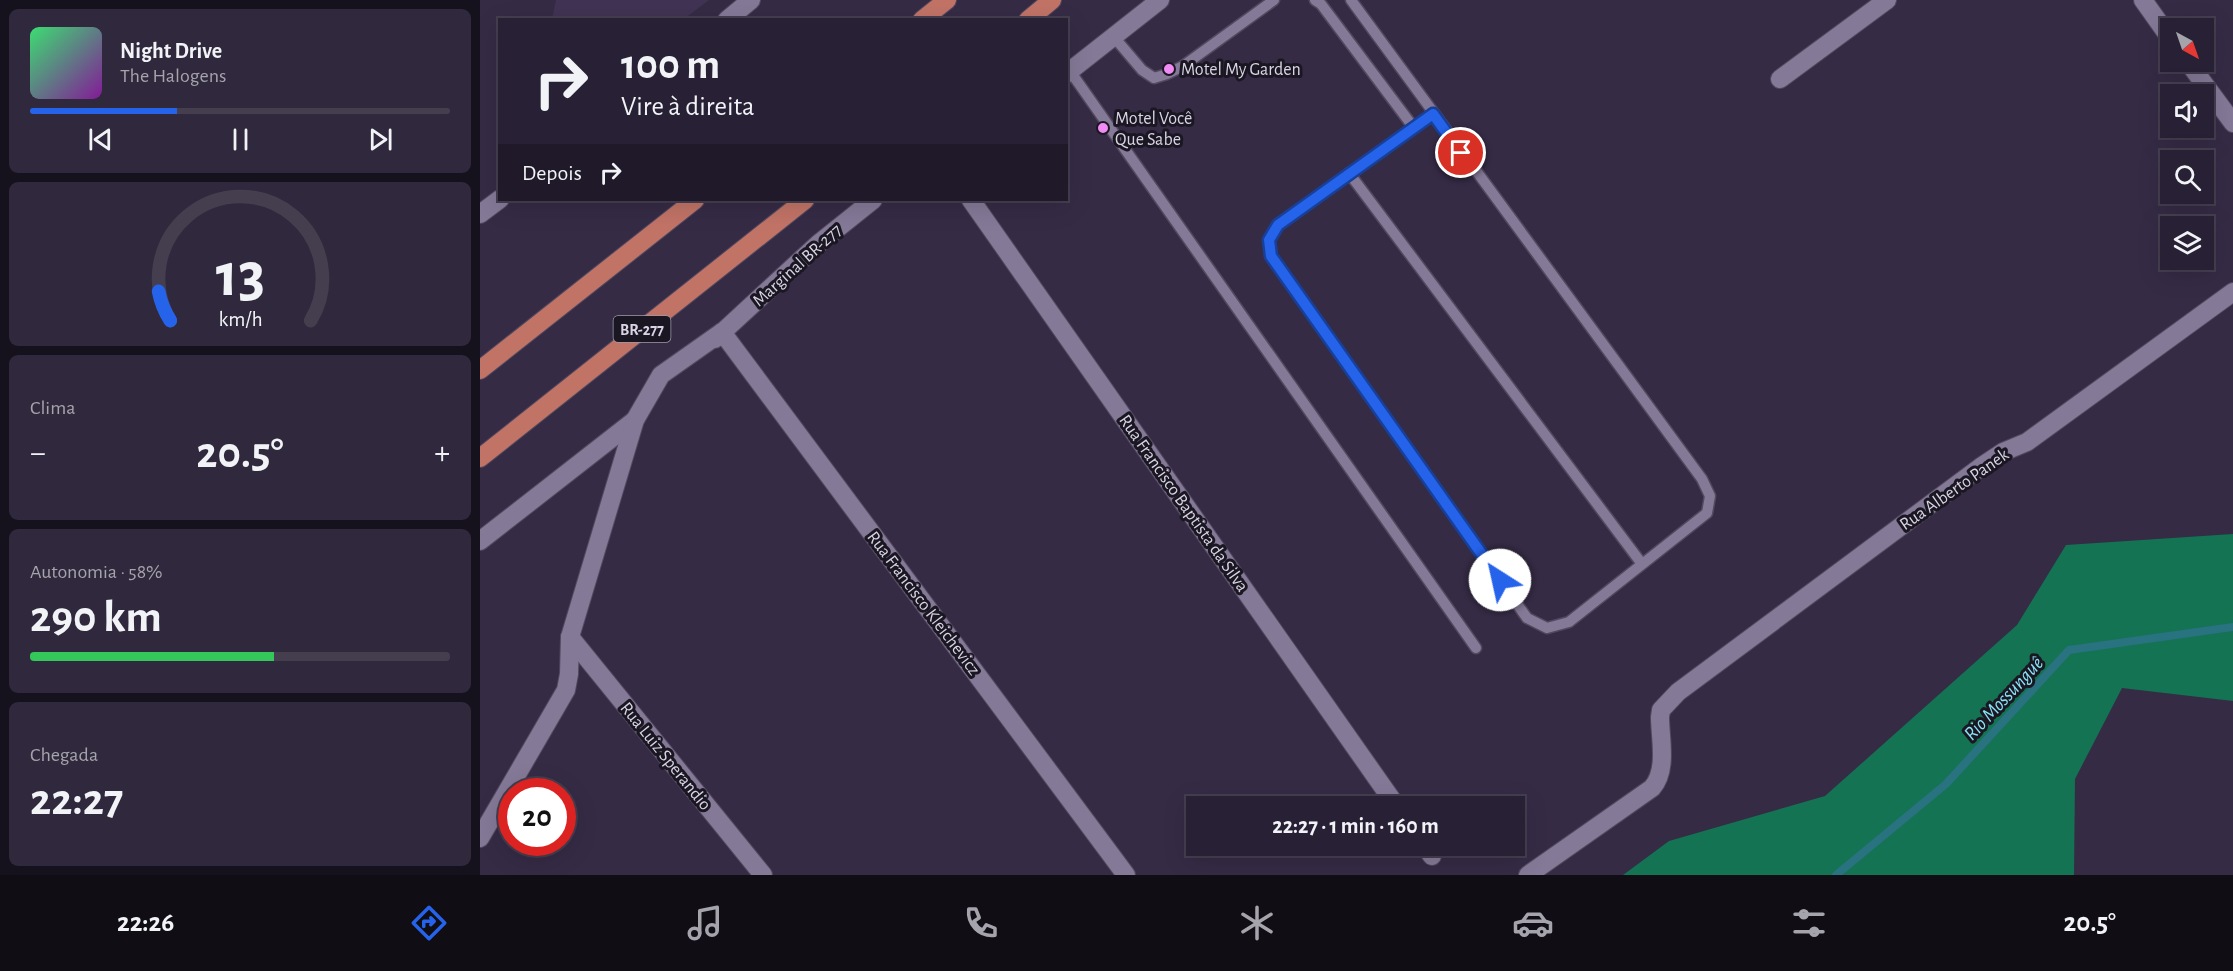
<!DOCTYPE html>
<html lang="pt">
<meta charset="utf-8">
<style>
:root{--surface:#282034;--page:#30283c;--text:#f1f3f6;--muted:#a5a3ac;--line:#443e4f;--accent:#2563eb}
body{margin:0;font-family:"Alegreya Sans",sans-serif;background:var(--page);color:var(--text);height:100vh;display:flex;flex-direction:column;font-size:22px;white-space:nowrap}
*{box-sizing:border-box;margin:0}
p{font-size:20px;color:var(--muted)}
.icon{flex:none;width:33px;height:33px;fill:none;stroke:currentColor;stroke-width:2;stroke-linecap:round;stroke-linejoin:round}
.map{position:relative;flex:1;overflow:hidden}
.panel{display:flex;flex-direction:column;gap:9px;padding:9px;background:#16121d;width:480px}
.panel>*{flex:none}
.top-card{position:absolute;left:18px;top:18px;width:570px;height:183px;border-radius:0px;box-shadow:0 6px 24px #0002,0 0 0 2px var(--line);background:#282034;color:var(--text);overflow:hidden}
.needle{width:39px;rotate:140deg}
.tools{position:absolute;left:1680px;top:18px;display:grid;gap:12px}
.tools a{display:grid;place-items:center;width:54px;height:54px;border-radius:0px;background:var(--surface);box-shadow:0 6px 24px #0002,0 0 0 2px var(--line);font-size:30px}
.speed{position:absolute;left:18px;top:778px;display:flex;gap:12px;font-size:30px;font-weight:700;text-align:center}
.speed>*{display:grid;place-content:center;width:78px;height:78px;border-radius:50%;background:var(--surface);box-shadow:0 6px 24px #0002,0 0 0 2px var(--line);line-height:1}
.speed .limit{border:9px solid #d22;background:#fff;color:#111}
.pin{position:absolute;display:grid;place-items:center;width:51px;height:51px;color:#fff;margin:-26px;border:3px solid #fff;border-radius:50%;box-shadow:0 2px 6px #0007}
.me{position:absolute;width:66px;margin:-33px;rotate:325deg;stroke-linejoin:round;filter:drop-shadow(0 0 4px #0008)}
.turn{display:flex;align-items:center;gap:21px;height:126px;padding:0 24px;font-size:27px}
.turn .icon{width:78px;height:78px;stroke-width:2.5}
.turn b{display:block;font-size:42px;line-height:51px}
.then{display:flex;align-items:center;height:57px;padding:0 24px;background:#0003;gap:12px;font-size:22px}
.big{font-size:45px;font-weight:700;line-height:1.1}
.panel .tile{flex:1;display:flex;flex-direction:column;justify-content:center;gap:9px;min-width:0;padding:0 21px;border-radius:9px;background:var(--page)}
.panel .dial{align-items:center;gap:0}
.dial svg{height:156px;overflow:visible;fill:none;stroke:var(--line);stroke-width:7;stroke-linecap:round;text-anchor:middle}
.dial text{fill:var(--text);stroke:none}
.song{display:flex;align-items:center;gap:18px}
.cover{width:72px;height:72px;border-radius:9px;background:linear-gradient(135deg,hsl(140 70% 55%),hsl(290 70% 35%))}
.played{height:6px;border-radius:3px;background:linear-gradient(90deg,var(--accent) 35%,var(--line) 35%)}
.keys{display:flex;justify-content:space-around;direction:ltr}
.heat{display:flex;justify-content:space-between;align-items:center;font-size:33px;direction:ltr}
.charge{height:9px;border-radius:4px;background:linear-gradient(90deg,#34c759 58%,var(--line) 0)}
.trip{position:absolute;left:706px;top:796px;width:339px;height:60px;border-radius:0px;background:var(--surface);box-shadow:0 6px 24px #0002,0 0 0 2px var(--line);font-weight:700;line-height:60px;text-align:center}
.tabs{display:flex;height:96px;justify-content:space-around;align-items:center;background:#100d15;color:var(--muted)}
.tabs .icon{width:42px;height:42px}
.tabs .on{color:var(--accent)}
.tabs b{font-size:27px;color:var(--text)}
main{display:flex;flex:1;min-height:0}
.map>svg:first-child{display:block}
.built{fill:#403353}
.forest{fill:#137353}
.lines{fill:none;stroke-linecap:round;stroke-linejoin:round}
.stream{stroke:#297280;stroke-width:8}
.lane-casing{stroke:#52495f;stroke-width:13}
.street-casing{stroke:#52495f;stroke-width:20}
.secondary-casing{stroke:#52495f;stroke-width:20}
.highway-casing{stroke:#52495f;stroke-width:20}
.lane{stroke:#847997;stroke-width:10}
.street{stroke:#847997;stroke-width:18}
.secondary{stroke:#847997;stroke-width:18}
.highway{stroke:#c17366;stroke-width:18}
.route-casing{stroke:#184099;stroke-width:15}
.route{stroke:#2563eb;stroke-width:10}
.poi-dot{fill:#f08bf5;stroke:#1b1722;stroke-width:2}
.labels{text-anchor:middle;stroke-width:6;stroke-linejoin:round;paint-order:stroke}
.shield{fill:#1b1722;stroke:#a09baa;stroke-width:1.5}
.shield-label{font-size:16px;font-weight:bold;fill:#d9d3e4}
.poi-label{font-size:18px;fill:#d9d3e4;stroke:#1b1722;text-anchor:start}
.street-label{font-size:18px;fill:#d9d3e4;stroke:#1b1722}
.water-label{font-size:20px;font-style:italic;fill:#88e4f7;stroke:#1b1722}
</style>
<main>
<section class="panel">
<div class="tile">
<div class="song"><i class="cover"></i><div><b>Night Drive</b><p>The Halogens</p></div></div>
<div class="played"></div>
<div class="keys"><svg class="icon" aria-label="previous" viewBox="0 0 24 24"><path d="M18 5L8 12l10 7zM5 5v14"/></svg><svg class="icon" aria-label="pause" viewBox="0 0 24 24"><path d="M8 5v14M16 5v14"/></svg><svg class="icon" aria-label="next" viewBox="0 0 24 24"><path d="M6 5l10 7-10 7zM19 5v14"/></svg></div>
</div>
<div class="tile dial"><svg viewBox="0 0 100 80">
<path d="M14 69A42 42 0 1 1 86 69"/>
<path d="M14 69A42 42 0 0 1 8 54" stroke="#2563eb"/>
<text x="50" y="56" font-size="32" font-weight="700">13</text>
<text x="50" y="72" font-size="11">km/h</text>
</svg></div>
<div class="tile"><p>Clima</p>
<div class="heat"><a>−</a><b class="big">20.5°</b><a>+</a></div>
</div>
<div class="tile"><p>Autonomia · 58%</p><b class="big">290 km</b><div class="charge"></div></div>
<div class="tile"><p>Chegada</p><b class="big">22:27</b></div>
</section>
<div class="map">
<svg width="1753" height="875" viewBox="0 0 1753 875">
<rect width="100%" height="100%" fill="#352b45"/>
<path class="built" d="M 76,0 L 229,0 L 204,19 L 72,19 Z"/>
<path class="forest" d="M 1753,534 L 1753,701 L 1642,688 L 1595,779 L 1594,875 L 1143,875 L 1189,841 L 1345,796 L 1537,625 L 1586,545 Z"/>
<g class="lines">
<path class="stream" d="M 1356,875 L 1466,784 L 1589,650 L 1753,627"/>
<g class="lane-casing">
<path id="lane" d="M 835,0 L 841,4 L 934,128
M 871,0 L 1222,479 L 1230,496 L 1227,513 L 1089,622 L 1067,628 L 1047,618 L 791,256 L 789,240 L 797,225 L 953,114
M 634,37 L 662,70 L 674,78 L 687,74 L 703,66 L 794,0
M 590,71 L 996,648
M 869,173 L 1162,564"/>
</g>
<g class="street-casing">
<path id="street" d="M 1663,0 L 1690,38
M 247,20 L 271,0
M 1708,62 L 1753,123
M 1300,79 L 1407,0
M 491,200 L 917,807
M 0,214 L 20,199
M 242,332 L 646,875
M 0,541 L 155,420
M 90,637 L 283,875
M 945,846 L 952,856
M 1048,875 L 1172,788 C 1188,770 1180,739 1180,717 L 1181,710 L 1198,692 L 1502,466 L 1523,452 L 1547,442 L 1753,292"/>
</g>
<g class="secondary-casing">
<path id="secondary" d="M 586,74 L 680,0
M 235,339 L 338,244 L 393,200
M 0,838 L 86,690 L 89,674 L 90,637 L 155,420 L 181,375 L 242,332"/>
</g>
<g class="highway-casing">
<path id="highway" d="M 442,20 L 467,0
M 548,20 L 572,0
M 0,370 L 215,200
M 0,458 L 325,200"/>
</g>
<use href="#lane" class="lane"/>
<use href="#street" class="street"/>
<use href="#secondary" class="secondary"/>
<use href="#highway" class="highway"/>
</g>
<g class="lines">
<g class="route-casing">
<path id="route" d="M 981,153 L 953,114 L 798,225 L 789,240 L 791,256 L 1020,580"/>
</g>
<use href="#route" class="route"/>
</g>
<g class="poi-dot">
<circle cx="689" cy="69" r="6"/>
<circle cx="623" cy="128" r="6"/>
</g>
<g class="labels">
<rect class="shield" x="133.5" y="316" width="57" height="26" rx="4.5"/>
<g class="shield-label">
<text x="162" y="335">BR-277</text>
</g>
<g class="poi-label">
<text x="701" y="75">Motel My Garden</text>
<text x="635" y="124">Motel Você<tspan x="635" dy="21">Que Sabe</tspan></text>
</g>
<g class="street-label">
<text transform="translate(317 265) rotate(-42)" y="6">Marginal BR-277</text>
<text transform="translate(1474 489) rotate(-35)" y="6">Rua Alberto Panek</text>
<text transform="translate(704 503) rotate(55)" y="6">Rua Francisco Baptista da Silva</text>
<text transform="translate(444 603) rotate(53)" y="6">Rua Francisco Kleichevicz</text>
<text transform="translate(186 756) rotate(51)" y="6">Rua Luiz Sperandio</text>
</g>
<g class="water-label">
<text transform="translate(1523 698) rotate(-47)" y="7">Rio Mossunguê</text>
</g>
</g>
</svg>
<div class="tools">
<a><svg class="needle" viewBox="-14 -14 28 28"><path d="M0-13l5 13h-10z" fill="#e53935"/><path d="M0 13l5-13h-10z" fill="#a5a3ac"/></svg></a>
<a><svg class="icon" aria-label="sound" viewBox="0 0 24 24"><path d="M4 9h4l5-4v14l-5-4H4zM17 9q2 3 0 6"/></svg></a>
<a><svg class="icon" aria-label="search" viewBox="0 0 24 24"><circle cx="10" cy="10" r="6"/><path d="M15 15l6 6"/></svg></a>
<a><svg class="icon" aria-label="layers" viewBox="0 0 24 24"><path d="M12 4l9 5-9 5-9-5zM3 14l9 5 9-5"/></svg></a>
</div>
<div class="speed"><div class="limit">20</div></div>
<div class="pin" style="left:981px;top:153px;background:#d93025"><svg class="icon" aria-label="arrive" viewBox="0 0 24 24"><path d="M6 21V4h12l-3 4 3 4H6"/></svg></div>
<svg class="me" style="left:1020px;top:580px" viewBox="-20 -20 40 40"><circle r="19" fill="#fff"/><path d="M0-13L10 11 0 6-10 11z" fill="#2563eb"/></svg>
<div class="trip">22:27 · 1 min · 160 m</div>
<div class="top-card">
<div class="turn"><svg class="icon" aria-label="right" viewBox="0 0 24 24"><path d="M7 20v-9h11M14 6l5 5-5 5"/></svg><div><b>100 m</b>Vire à direita</div></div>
<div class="then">Depois<svg class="icon" aria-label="right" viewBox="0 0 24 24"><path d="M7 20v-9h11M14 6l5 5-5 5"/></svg></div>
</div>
</div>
</main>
<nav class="tabs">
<b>22:26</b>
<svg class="icon on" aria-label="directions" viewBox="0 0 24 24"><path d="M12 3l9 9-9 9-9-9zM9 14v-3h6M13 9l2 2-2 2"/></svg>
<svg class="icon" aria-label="music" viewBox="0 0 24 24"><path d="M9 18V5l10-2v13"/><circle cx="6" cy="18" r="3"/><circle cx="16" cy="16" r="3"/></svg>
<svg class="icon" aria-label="phone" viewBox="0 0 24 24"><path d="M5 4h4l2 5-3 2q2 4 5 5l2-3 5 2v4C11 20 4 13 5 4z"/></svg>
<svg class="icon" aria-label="climate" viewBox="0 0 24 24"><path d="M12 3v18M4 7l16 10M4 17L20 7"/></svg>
<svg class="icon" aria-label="car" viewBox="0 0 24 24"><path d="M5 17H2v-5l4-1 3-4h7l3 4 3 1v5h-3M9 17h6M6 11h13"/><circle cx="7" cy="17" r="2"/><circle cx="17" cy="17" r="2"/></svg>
<svg class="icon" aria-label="filters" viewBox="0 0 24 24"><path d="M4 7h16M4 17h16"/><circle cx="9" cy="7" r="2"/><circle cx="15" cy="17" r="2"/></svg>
<b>20.5°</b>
</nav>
